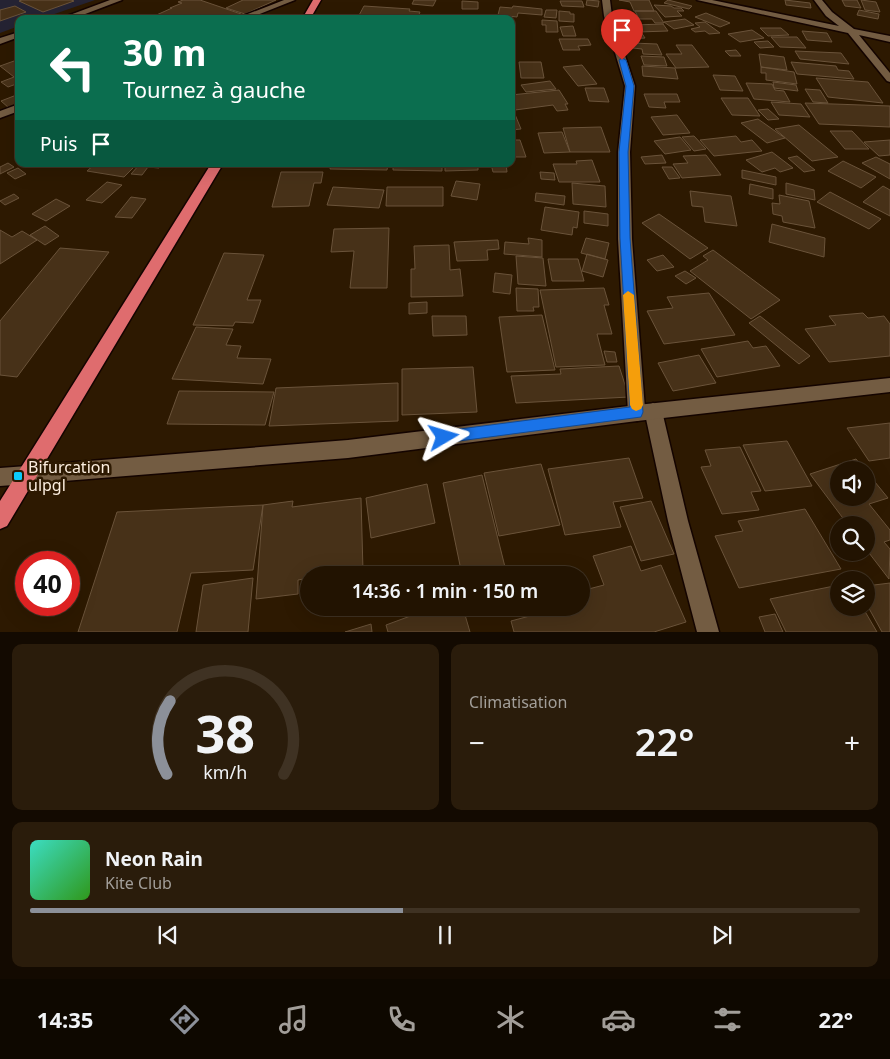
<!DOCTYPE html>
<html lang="fr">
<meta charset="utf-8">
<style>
:root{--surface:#221301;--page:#2a1c0b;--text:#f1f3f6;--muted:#a29e99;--line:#3f3223;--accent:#8c9099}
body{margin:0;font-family:"Noto Sans",sans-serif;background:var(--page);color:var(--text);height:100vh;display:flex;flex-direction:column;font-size:19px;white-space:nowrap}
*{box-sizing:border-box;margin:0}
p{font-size:16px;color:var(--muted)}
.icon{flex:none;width:28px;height:28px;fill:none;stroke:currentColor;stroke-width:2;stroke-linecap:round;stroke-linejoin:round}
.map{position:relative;height:632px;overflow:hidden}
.drawer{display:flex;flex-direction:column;gap:12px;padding:12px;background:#130a01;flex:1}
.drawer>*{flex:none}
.guide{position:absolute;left:15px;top:15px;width:500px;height:152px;border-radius:10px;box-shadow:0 5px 20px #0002,0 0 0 1px var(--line);background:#0b6e4f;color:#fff;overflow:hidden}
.tools{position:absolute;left:830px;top:461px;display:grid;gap:10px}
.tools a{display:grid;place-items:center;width:45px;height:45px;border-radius:50%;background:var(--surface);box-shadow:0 5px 20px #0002,0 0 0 1px var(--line);font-size:25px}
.speed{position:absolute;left:15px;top:551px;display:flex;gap:10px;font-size:25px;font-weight:700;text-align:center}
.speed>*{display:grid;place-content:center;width:65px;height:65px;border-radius:50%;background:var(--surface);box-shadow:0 5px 20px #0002,0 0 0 1px var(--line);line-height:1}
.speed .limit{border:8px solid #d22;background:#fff;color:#111}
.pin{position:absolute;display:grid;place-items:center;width:42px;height:42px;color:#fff;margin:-51px -21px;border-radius:50% 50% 50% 0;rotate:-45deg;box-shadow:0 0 5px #0007}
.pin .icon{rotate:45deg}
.me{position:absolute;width:55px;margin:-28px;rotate:83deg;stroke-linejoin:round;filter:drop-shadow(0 0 4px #0008)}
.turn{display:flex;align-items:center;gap:18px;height:105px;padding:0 25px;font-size:22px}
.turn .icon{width:65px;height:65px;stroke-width:2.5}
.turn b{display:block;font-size:35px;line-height:42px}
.then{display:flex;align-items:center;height:48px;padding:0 25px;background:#0003;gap:10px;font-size:19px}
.big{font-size:38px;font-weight:600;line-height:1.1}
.drawer .widget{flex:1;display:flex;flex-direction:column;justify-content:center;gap:8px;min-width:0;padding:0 18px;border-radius:10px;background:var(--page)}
.drawer .dial{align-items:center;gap:0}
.dial svg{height:130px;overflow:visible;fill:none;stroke:var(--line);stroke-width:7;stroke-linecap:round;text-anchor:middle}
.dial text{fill:var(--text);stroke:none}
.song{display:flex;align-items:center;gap:15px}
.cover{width:60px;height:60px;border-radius:8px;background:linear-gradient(135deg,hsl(170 70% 55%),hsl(110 70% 35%))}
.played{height:5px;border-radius:2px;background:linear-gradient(90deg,var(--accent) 45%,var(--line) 45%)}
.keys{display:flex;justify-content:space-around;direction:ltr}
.heat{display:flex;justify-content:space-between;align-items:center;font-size:28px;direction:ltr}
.drawer .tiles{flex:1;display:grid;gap:12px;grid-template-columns:1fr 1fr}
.widget:last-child{grid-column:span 2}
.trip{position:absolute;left:300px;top:566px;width:290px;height:50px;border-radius:25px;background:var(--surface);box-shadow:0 5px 20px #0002,0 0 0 1px var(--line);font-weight:600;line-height:50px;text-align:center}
.tabs{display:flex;height:80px;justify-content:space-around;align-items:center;background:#0e0800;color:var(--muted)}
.tabs .icon{width:35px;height:35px}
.tabs .active{color:var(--accent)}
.tabs b{font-size:22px;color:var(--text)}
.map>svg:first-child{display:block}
.education{fill:#252333}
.building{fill:#473118;stroke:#6a533a}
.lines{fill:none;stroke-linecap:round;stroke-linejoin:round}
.minor-casing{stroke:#140400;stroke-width:3}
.tertiary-casing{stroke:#140400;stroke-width:3}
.secondary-casing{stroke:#140400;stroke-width:3}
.trunk-casing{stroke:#140400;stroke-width:3}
.minor{fill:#735c42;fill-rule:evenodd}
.tertiary{fill:#735c42;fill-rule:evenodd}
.secondary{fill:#735c42;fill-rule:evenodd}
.trunk{fill:#df6c6e;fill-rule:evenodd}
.route{fill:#1a73e8;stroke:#114b97}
.slow{fill:#f59e0b}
.poi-dot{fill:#0bcafa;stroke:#2d1901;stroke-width:2}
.labels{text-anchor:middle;stroke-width:5;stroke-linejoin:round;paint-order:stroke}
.near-poi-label{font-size:16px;fill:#fceedf;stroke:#2d1901;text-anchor:start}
</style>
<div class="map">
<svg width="890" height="632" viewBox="0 0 890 632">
<rect width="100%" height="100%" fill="#2d1901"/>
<path class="education" d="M 0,0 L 95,0 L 40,19 L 19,19 L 19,26 L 0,33 Z"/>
<path class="building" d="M 22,0 L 71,0 L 74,1 L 43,12 L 19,1 Z
M 183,0 L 200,0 L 241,14 L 230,19 L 157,19 L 152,17 L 172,8 L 170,8 L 182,3 L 178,2 Z
M 243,0 L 276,0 L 245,14 L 226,8 Z
M 414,0 L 436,0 L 433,6 L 412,4 Z
M 587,0 L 599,1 L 598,7 L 586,5 Z
M 619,0 L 649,0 L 654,11 L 634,11 L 630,2 Z
M 668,0 L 692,6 L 689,9 L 664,3 Z
M 785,0 L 810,3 L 811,8 L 786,5 Z
M 842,0 L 857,0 L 861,8 L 845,6 Z
M 861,0 L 876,2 L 880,12 L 865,10 Z
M 462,1 L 478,2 L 478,9 L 462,9 Z
M 560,1 L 582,1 L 584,7 L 562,6 Z
M 654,5 L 671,6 L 674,8 L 681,8 L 684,11 L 677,11 L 682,16 L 665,17 Z
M 15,6 L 26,12 L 0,21 L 0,10 Z
M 364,6 L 410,9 L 409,11 L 420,12 L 417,19 L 357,19 Z
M 513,6 L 542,9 L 542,15 L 518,13 L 517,17 L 498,15 L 500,7 L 512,8 Z
M 546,10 L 557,10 L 556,18 L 544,17 Z
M 859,10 L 879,14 L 878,19 L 857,15 Z
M 559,11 L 570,12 L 570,14 L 574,14 L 574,22 L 559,21 Z
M 635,11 L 656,11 L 664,23 L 655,23 L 652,19 L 639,19 Z
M 706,13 L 730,23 L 720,27 L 695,17 Z
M 685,19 L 694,25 L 674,29 L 664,22 Z
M 542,20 L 557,21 L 558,32 L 546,32 L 546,25 L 542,25 Z
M 705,22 L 720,33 L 709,34 L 705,31 L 695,32 L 691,29 L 700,27 L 695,23 Z
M 663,24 L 668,31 L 638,32 L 634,25 Z
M 573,26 L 576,36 L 563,36 L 560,27 Z
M 760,28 L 781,28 L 789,35 L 768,36 Z
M 752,30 L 764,38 L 740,42 L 728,34 Z
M 802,31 L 827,33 L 832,42 L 807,40 Z
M 641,32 L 645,38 L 628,39 L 624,33 Z
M 771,37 L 797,37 L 806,48 L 780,47 Z
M 559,39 L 588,39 L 591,45 L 578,46 L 580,50 L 563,50 Z
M 768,41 L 774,47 L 760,48 L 754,42 Z
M 632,43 L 657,44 L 662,55 L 643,54 L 642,49 L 633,48 Z
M 676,45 L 692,45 L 709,67 L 676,68 L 666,54 L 682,54 Z
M 736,50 L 741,56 L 730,56 L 725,51 Z
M 795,51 L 841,53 L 849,64 L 800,59 Z
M 759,54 L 784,57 L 787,70 L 761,67 Z
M 641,56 L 664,57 L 667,66 L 644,65 Z
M 14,61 L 19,64 L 19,83 L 8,87 L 1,82 L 14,77 L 0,66 Z
M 519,62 L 541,62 L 544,78 L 521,78 Z
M 791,62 L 836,66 L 838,70 L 849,71 L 854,79 L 797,74 Z
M 582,65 L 597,84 L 578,86 L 563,67 Z
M 642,66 L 675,68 L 678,79 L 643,76 Z
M 761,67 L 794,72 L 797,84 L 766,80 L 766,73 L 761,73 Z
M 713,75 L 735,76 L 743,91 L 720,90 Z
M 816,78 L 868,82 L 883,103 L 828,97 Z
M 550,81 L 556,89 L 526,92 L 521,85 Z
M 773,82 L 796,85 L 798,91 L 774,88 Z
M 746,83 L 772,84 L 775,90 L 784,91 L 790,102 L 754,99 Z
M 585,88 L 604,88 L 609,102 L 589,101 Z
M 805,89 L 820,90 L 828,103 L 813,102 Z
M 559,90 L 568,104 L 565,104 L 568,110 L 557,111 L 553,105 L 515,110 L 511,104 L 511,95 Z
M 19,94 L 19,105 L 9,108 L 1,101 Z
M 644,94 L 677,94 L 680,102 L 664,102 L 666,108 L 649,107 Z
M 721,98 L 748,98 L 760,116 L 732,115 Z
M 771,102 L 801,104 L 810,117 L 779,115 Z
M 805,103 L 890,106 L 890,127 L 819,124 Z
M 768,109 L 779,119 L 768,120 L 758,110 Z
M 511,112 L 514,112 L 521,129 L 511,130 Z
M 677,115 L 690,133 L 663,135 L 651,117 Z
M 758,119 L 785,138 L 767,143 L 741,123 Z
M 799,125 L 838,157 L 812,161 L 775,129 Z
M 601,127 L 610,152 L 570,152 L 563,128 Z
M 830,131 L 852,131 L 869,149 L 845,149 Z
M 562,132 L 570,152 L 544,153 L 538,133 Z
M 694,136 L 706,149 L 694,151 L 682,137 Z
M 736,136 L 741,142 L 752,140 L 762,151 L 714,156 L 700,140 Z
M 680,137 L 691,150 L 665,154 L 654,141 Z
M 511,140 L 520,140 L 526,157 L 511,157 Z
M 890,140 L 890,155 L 879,156 L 864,142 Z
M 772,152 L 793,168 L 780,172 L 775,168 L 762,172 L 746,160 Z
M 662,155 L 666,163 L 645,164 L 641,157 Z
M 706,155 L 721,175 L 682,178 L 673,164 L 688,163 L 683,156 Z
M 797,156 L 815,170 L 804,172 L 788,158 Z
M 876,157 L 890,164 L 890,179 L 862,163 Z
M 592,160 L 600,182 L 559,182 L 553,164 L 577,164 L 576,161 Z
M 843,161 L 876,177 L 861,188 L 828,171 Z
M 8,163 L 14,167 L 0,174 L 0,167 Z
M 95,164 L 137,164 L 124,177 L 87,171 Z
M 140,164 L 162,164 L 159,168 L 148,167 L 142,175 L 131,174 Z
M 331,164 L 388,164 L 387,170 L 330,169 Z
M 393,164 L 442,164 L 442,171 L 393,170 Z
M 445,164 L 478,164 L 478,170 L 445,171 Z
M 491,164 L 506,164 L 507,172 L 493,172 Z
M 662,167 L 672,167 L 680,178 L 669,179 Z
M 18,168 L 26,174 L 15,179 L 7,173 Z
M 742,170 L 776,177 L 776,185 L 742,178 Z
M 281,172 L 323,172 L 321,183 L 314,183 L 309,206 L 272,207 Z
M 540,172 L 554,173 L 555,180 L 541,179 Z
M 456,181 L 480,184 L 477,200 L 451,196 Z
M 107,182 L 122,185 L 102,203 L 86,200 Z
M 572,183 L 605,186 L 606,207 L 573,204 Z
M 786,183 L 814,190 L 815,200 L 786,194 Z
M 750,184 L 773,189 L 773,199 L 749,194 Z
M 883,186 L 890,190 L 890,216 L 863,202 Z
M 333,187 L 384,190 L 379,208 L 327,205 Z
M 387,187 L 443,187 L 443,206 L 386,206 Z
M 690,191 L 731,196 L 737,226 L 705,222 L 703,207 L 692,206 Z
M 830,192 L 881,219 L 869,229 L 817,202 Z
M 536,193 L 565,196 L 564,205 L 535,201 Z
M 14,194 L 19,198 L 5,205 L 0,201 Z
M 779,195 L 809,201 L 815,228 L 783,222 L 782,216 L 773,214 L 772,203 L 780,204 Z
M 131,197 L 146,199 L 132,218 L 115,217 Z
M 56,199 L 70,206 L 46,221 L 32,214 Z
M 545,207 L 579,212 L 577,228 L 573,227 L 572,235 L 541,230 Z
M 584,211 L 608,214 L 608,226 L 584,223 Z
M 659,214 L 708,248 L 690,259 L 642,223 Z
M 772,224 L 825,238 L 824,257 L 769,242 Z
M 45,226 L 59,236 L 45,245 L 30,235 Z
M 389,228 L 387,288 L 350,288 L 354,251 L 331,252 L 334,229 Z
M 0,230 L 12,237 L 22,231 L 37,240 L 0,264 Z
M 528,238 L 542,240 L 542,257 L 504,254 L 505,242 L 529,244 Z
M 586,238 L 609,243 L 605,259 L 581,253 Z
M 498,240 L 499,249 L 487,250 L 488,260 L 457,261 L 454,242 Z
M 449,245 L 450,270 L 460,269 L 463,296 L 411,297 L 411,269 L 415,269 L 414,246 Z
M 60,248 L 109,252 L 17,377 L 0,375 L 0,321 Z
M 713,250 L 780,300 L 751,319 L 690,271 L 708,260 L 703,256 Z
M 224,253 L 264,255 L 247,300 L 261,300 L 253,323 L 235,322 L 233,326 L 193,325 Z
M 587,254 L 608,260 L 603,277 L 582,271 Z
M 663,255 L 674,267 L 657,271 L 647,260 Z
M 516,256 L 543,258 L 546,286 L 518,284 Z
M 548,259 L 578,259 L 584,281 L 552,281 Z
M 685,271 L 696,278 L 686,284 L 675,276 Z
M 495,273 L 512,275 L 510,294 L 493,292 Z
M 516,288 L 538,289 L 539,307 L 533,307 L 534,311 L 517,311 Z
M 604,288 L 609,305 L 604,305 L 612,334 L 597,334 L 605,365 L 556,367 L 540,290 Z
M 709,293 L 735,335 L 664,344 L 647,311 L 673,308 L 667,297 Z
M 427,302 L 427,313 L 409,314 L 409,303 Z
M 863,313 L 868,318 L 884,316 L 890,324 L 890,356 L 829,362 L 805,329 L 836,325 L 829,316 Z
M 542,315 L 555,370 L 507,372 L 499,317 Z
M 432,316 L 466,316 L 467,335 L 433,336 Z
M 760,316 L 810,356 L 799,364 L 749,323 Z
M 196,327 L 233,329 L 226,345 L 241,346 L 237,358 L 271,359 L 263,384 L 172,379 Z
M 748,341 L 753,348 L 766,346 L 780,366 L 717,377 L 701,349 Z
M 604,351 L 615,352 L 617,362 L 607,362 Z
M 699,355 L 716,383 L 673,391 L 658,363 Z
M 619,366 L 629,397 L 516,403 L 511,376 L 561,374 L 560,369 Z
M 473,367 L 477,412 L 402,415 L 402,369 Z
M 398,383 L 398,421 L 269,426 L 276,388 Z
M 179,391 L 274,392 L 265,425 L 167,424 Z
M 890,423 L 890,458 L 869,461 L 847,428 Z
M 787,441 L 812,486 L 765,491 L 743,445 Z
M 740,447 L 761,491 L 751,492 L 759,510 L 722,514 L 701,467 L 711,466 L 705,450 Z
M 629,458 L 643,498 L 613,502 L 621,527 L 565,535 L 548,469 Z
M 856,459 L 865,470 L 839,470 L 839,498 L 866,498 L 866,471 L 888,498 L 869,504 L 890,530 L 890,540 L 884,542 L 890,549 L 889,579 L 866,549 L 866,525 L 848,525 L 810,474 Z
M 541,464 L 560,525 L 499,536 L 484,473 Z
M 482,475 L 507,575 L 462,575 L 443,483 Z
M 427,484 L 435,523 L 371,538 L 366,498 Z
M 361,498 L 363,571 L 331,575 L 309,575 L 309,578 L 298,580 L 298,594 L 256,599 L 263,505 L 293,501 L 292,507 Z
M 651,501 L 674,554 L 641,561 L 620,507 Z
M 263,505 L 253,570 L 191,573 L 177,632 L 78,632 L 117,512 Z
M 805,509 L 841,569 L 739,588 L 715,536 L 743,531 L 738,521 Z
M 631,546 L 641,571 L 661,565 L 686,622 L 654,632 L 514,632 L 511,621 L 556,609 L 555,608 L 581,608 L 581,591 L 604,585 L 593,556 Z
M 253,578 L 248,632 L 196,632 L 203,585 Z
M 890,583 L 890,632 L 882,632 L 866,603 L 866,586 Z
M 839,585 L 839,608 L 863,608 L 877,632 L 786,632 L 770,599 Z
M 432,608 L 463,608 L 470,632 L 388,632 L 386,625 Z
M 775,614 L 783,632 L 765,632 L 759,617 Z
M 371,624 L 372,632 L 345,632 Z"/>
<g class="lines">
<g class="minor-casing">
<path id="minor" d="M 110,0 L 122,0 L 72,19 L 59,19 Z
M 284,0 L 295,0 L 247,19 L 235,19 Z
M 602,0 L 610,0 L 612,16 L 635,86 L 630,152 L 632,239 L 645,409 L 647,406 L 653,403 L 659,406 L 662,411 L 688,521 L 719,632 L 697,632 L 668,521 L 645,414 L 643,419 L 637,421 L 631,419 L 628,413 L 618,239 L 618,152 L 625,86 L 604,16 Z
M 697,0 L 712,0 L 839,26 L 826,16 L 814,0 L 822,0 L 832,12 L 854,29 L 890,36 L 890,42 L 859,35 L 890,73 L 890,82 L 887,81 L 848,33 Z
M 19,32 L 19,37 L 0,44 L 0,38 Z
M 19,104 L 19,111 L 0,118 L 0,111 Z"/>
</g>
<g class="tertiary-casing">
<path id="tertiary" d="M 890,378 L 890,392 L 637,421 L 348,458 L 27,484 L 20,481 L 18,475 L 20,469 L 27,466 L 348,440 L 637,405 Z"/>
</g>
<g class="secondary-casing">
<path id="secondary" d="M 27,466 L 34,469 L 36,475 L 34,481 L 27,484 L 0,486 L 0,468 Z"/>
</g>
<g class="trunk-casing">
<path id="trunk" d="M 313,0 L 321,0 L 310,19 L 302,19 Z
M 211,164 L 223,164 L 7,526 L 0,529 L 0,501 Z"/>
</g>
<use href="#minor" class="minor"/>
<use href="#tertiary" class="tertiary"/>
<use href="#secondary" class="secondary"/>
<use href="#trunk" class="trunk"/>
</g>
<path class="route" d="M 622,58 L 626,60 L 634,86 L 628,152 L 630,238 L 643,412 L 641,417 L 444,443 L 440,441 L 438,437 L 440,432 L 444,431 L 630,407 L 620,238 L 619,152 L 626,86 L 619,60 Z"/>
<path class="slow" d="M 628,291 L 634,295 L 643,405 L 641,409 L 636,411 L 632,409 L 630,405 L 623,295 Z"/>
<rect class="poi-dot" x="13" y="471" width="10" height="10" rx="2.5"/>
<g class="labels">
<g class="near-poi-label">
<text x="28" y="473">Bifurcation<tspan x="28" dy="18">ulpgl</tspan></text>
</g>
</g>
</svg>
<div class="tools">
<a><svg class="icon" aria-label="sound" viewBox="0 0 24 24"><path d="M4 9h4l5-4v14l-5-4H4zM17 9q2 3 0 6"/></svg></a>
<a><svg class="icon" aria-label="search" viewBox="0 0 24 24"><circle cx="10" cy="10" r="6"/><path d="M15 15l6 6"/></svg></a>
<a><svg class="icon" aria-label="layers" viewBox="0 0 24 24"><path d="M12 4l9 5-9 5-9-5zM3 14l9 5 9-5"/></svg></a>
</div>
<div class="speed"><div class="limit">40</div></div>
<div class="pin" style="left:622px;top:60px;background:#d93025"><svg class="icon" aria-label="arrive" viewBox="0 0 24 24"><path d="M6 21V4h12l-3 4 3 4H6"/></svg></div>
<svg class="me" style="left:444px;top:437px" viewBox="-20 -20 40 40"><path d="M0-17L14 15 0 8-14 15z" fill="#1a73e8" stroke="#fff" stroke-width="4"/></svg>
<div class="trip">14:36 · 1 min · 150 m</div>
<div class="guide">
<div class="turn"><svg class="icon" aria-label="left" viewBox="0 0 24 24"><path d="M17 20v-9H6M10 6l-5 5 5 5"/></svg><div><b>30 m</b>Tournez à gauche</div></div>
<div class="then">Puis<svg class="icon" aria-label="arrive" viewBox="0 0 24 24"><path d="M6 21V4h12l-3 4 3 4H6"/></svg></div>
</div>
</div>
<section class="drawer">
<div class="tiles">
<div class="widget dial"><svg viewBox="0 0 100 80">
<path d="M14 69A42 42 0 1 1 86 69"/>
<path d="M14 69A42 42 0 0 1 16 24" stroke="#8c9099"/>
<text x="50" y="56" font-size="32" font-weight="700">38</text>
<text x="50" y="72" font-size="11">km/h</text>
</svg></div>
<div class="widget"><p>Climatisation</p>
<div class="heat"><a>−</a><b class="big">22°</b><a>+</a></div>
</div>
<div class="widget">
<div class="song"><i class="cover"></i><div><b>Neon Rain</b><p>Kite Club</p></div></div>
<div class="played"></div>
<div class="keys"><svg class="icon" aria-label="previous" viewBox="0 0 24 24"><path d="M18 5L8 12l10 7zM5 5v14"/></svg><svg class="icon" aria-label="pause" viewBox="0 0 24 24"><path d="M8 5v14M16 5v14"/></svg><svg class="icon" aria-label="next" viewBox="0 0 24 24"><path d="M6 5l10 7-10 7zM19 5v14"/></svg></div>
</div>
</div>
</section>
<nav class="tabs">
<b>14:35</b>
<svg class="icon active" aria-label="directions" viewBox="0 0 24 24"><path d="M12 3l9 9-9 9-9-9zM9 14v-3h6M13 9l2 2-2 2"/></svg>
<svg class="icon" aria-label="music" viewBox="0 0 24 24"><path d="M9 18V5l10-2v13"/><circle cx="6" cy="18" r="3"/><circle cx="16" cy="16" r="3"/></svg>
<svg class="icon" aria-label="phone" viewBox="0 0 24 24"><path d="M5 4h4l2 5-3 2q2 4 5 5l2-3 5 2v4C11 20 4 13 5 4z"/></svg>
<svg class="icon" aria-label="climate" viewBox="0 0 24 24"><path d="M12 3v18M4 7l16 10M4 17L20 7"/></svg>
<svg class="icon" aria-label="car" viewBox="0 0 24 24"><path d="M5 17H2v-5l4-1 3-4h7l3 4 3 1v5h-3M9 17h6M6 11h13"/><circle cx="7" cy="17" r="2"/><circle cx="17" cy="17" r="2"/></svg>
<svg class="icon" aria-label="filters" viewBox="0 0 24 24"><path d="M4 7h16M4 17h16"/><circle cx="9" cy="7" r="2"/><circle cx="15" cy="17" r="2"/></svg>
<b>22°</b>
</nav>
